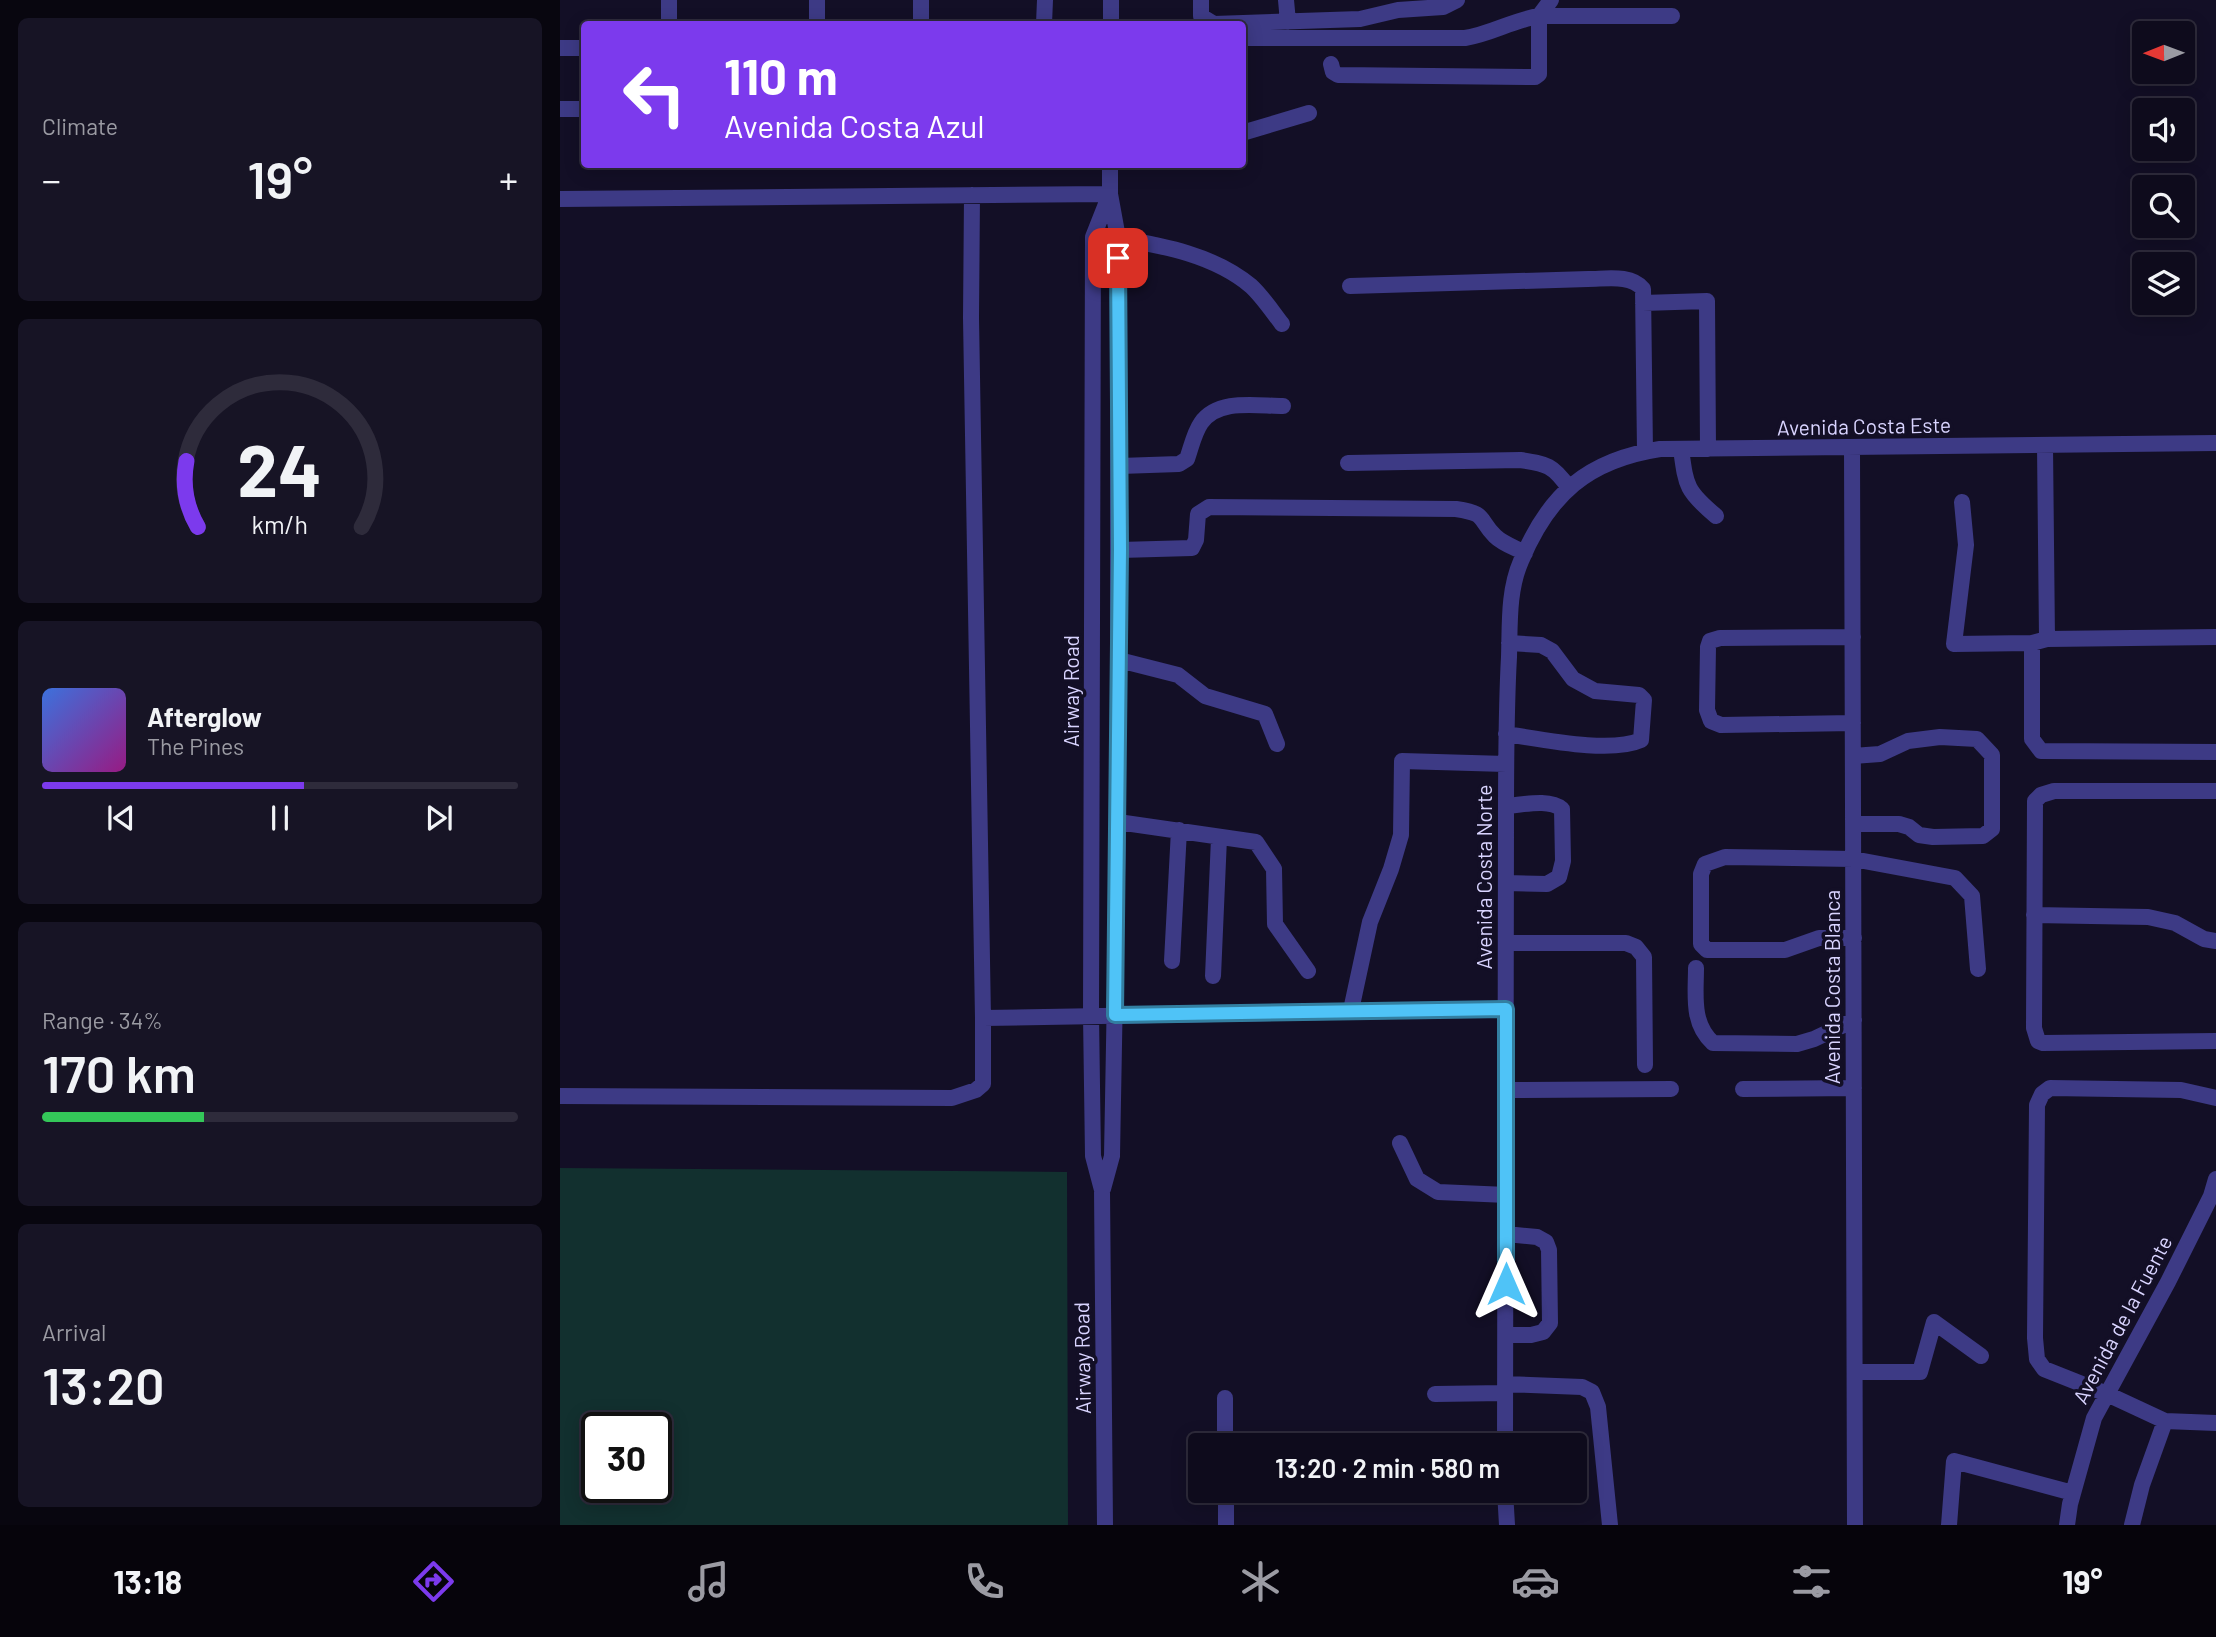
<!DOCTYPE html>
<meta charset="utf-8">
<style>
:root{--surface:#0e0b1c;--page:#171425;--text:#f1f3f6;--muted:#9b9ba3;--line:#2e2b3b;--accent:#7c3aed}
body{margin:0;font-family:Barlow,sans-serif;background:var(--page);color:var(--text);height:100vh;display:flex;flex-direction:column;font-size:26px;white-space:nowrap}
*{box-sizing:border-box;margin:0}
p{font-size:23px;color:var(--muted)}
.icon{flex:none;width:38px;height:38px;fill:none;stroke:currentColor;stroke-width:2;stroke-linecap:round;stroke-linejoin:round}
.map{position:relative;flex:1;overflow:hidden}
.details{display:flex;flex-direction:column;gap:18px;padding:18px;background:#08060f;width:560px}
.details>*{flex:none}
.banner{position:absolute;left:21px;top:21px;width:665px;height:147px;border-radius:7px;box-shadow:0 4px 18px #0003,0 0 0 2px var(--line);background:#7c3aed;color:#fff;overflow:hidden}
.needle{width:46px;rotate:269deg}
.controls{position:absolute;left:1572px;top:21px;display:grid;gap:14px}
.controls a{display:grid;place-items:center;width:63px;height:63px;border-radius:7px;background:var(--surface);box-shadow:0 4px 18px #0003,0 0 0 2px var(--line);font-size:35px}
.speed{position:absolute;left:21px;top:1412px;display:flex;gap:14px;font-size:35px;font-weight:700;text-align:center}
.speed>*{display:grid;place-content:center;width:91px;height:91px;border-radius:50%;background:var(--surface);box-shadow:0 4px 18px #0003,0 0 0 2px var(--line);line-height:1}
.speed .limit{border:4px solid #111;border-radius:10px;background:#fff;color:#111}
.pin{position:absolute;display:grid;place-items:center;width:60px;height:60px;color:#fff;margin:-30px;border-radius:14px;box-shadow:0 4px 10px #0006}
.me{position:absolute;width:77px;margin:-38px;rotate:0deg;stroke-linejoin:round;filter:drop-shadow(0 0 5px #0008)}
.turn{display:flex;align-items:center;gap:24px;height:147px;padding:0 28px;font-size:32px}
.turn .icon{width:91px;height:91px;stroke-width:2.5}
.turn b{display:block;font-size:49px;line-height:60px}
.big{font-size:52px;font-weight:600;line-height:1.1}
.details .widget{flex:1;display:flex;flex-direction:column;justify-content:center;gap:10px;min-width:0;padding:0 24px;border-radius:10px;background:var(--page)}
.details .dial{align-items:center;gap:0}
.dial svg{height:182px;overflow:visible;fill:none;stroke:var(--line);stroke-width:7;stroke-linecap:round;text-anchor:middle}
.dial text{fill:var(--text);stroke:none}
.song{display:flex;align-items:center;gap:21px}
.cover{width:84px;height:84px;border-radius:10px;background:linear-gradient(135deg,hsl(220 70% 55%),hsl(310 70% 35%))}
.played{height:7px;border-radius:4px;background:linear-gradient(90deg,var(--accent) 55%,var(--line) 55%)}
.keys{display:flex;justify-content:space-around;direction:ltr}
.heat{display:flex;justify-content:space-between;align-items:center;font-size:38px;direction:ltr}
.charge{height:10px;border-radius:5px;background:linear-gradient(90deg,#34c759 34%,var(--line) 0)}
.trip{position:absolute;left:628px;top:1433px;width:399px;height:70px;border-radius:7px;background:var(--surface);box-shadow:0 4px 18px #0003,0 0 0 2px var(--line);font-weight:600;line-height:70px;text-align:center}
.menu{display:flex;height:112px;justify-content:space-around;align-items:center;background:#06040b;color:var(--muted)}
.menu .icon{width:49px;height:49px}
.menu .selected{color:var(--accent)}
.menu b{font-size:32px;color:var(--text)}
main{display:flex;flex:1;min-height:0}
.map>svg:first-child{display:block}
.green{fill:#12302f;fill-rule:evenodd}
.lines{fill:none;stroke-linecap:round;stroke-linejoin:round}
.minor{stroke:#3d3a85;stroke-width:16}
.route-casing{stroke:#337fa1;stroke-width:18}
.route{stroke:#4fc3f7;stroke-width:12}
.labels{text-anchor:middle;stroke-width:7;stroke-linejoin:round;paint-order:stroke}
.street-label{font-size:21px;fill:#d9d4ff;stroke:#130f26}
</style>
<main>
<section class="details">
<div class="widget"><p>Climate</p>
<div class="heat"><a>−</a><b class="big">19°</b><a>+</a></div>
</div>
<div class="widget dial"><svg viewBox="0 0 100 80">
<path d="M14 69A42 42 0 1 1 86 69"/>
<path d="M14 69A42 42 0 0 1 9 40" stroke="#7c3aed"/>
<text x="50" y="56" font-size="32" font-weight="700">24</text>
<text x="50" y="72" font-size="11">km/h</text>
</svg></div>
<div class="widget">
<div class="song"><i class="cover"></i><div><b>Afterglow</b><p>The Pines</p></div></div>
<div class="played"></div>
<div class="keys"><svg class="icon" aria-label="previous" viewBox="0 0 24 24"><path d="M18 5L8 12l10 7zM5 5v14"/></svg><svg class="icon" aria-label="pause" viewBox="0 0 24 24"><path d="M8 5v14M16 5v14"/></svg><svg class="icon" aria-label="next" viewBox="0 0 24 24"><path d="M6 5l10 7-10 7zM19 5v14"/></svg></div>
</div>
<div class="widget"><p>Range · 34%</p><b class="big">170 km</b><div class="charge"></div></div>
<div class="widget"><p>Arrival</p><b class="big">13:20</b></div>
</section>
<div class="map">
<svg width="1656" height="1525" viewBox="0 0 1656 1525">
<rect width="100%" height="100%" fill="#130f26"/>
<path class="green" d="M 0,1168 L 507,1172 L 508,1525 L 0,1525 ZM 37,1428 L 96,1428 L 96,1488 L 37,1488 Z"/>
<g class="lines">
<path class="minor" d="M 109,0 L 109,24
M 257,0 L 257,24
M 361,0 L 361,24
M 641,0 L 641,16 L 654,24 L 800,19 L 838,10 L 883,7 L 897,0
M 726,0 L 728,22
M 484,24 L 485,0
M 551,24 L 551,0
M 682,38 L 905,38 C 931,34 953,20 979,16 L 1112,16
M 0,48 L 24,48
M 771,64 L 773,72 L 778,75 L 975,77 L 979,74 L 979,16 L 991,0
M 0,109 L 24,109
M 682,133 L 749,113
M 412,195 L 411,318 L 423,1018 L 946,1009
M 0,199 L 550,194
M 558,238 C 604,246 654,255 691,286 C 702,296 712,311 722,324
M 790,286 L 1028,279 C 1046,279 1071,274 1083,289 L 1085,452
M 1083,303 L 1147,301 L 1148,449
M 1485,446 L 1487,639 L 1656,637
M 1292,448 L 1295,1525
M 1121,449 C 1126,486 1126,491 1156,516
M 788,463 L 960,460 C 987,464 993,465 1009,488
M 560,466 L 619,464 L 627,459 C 631,448 634,433 641,423 C 658,398 697,406 723,406
M 1402,502 L 1406,545 L 1394,644 L 1472,643
M 560,550 L 632,548 L 636,540 L 638,514 L 649,507 L 896,509 C 928,514 917,518 935,536 C 943,544 956,548 965,553
M 1293,637 L 1160,638 L 1150,641 L 1148,647 L 1147,710 L 1151,721 L 1161,725 L 1293,723
M 1487,639 L 1472,643 L 1472,739 L 1481,751 L 1656,752
M 559,660 L 618,675 L 645,696 L 705,714 L 717,744
M 946,734 C 981,739 1050,754 1081,740 L 1084,700 L 1079,695 L 1035,691 L 1013,679 L 992,651 L 981,645 L 949,643
M 1293,756 L 1320,754 L 1348,741 L 1380,737 L 1417,739 L 1432,755 L 1432,829 L 1423,836 L 1373,837 L 1359,835 L 1349,827 L 1339,824 L 1293,824
M 1656,791 L 1494,791 L 1481,795 L 1475,801 L 1474,1028 L 1478,1041 L 1483,1043 L 1656,1041
M 558,822 L 696,842 L 714,869 L 715,924 L 748,971
M 946,883 L 987,884 L 999,877 L 1003,861 L 1002,809 C 989,798 962,805 946,806
M 1474,915 L 1588,917 L 1615,923 L 1644,939 L 1656,941
M 1294,938 L 1259,938 L 1225,950 L 1147,950 L 1141,944 L 1141,874 L 1145,864 L 1165,857 L 1293,859 L 1395,878 L 1412,896 L 1418,969
M 946,943 L 1066,943 L 1076,947 L 1084,957 L 1085,1065
M 612,961 L 619,830
M 1136,968 C 1136,995 1131,1023 1153,1043 L 1237,1044 L 1254,1039 L 1294,1020
M 653,976 L 659,838
M 791,1010 L 810,922 L 831,869 L 841,835 L 842,761 L 946,764
M 1183,1089 L 1294,1088
M 947,1090 L 1111,1089
M 0,1096 L 392,1098 L 416,1090 L 423,1084 L 423,1018
M 840,1143 L 857,1179 L 878,1192 L 947,1195
M 543,1189 L 552,1156 L 558,822 L 558,238 L 550,194 L 550,164
M 946,1335 L 971,1335 L 983,1332 L 990,1323 L 989,1250 L 986,1242 L 977,1237 L 946,1234
M 1295,1372 L 1360,1372 L 1374,1322 L 1421,1356
M 946,1384 L 1022,1387 L 1032,1392 L 1038,1407 L 1050,1525
M 875,1394 L 945,1393
M 665,1398 L 665,1446
M 1605,1421 L 1547,1394 L 1484,1369 L 1477,1359 L 1475,1338 L 1477,1105 L 1482,1094 L 1490,1088 L 1621,1090 L 1656,1098
M 945,1446 C 946,1237 945,1028 946,819 C 946,764 946,711 949,657 C 950,624 948,591 961,561 C 989,494 1028,460 1100,449 L 1656,443
M 666,1491 L 666,1525
M 945,1491 L 947,1525
M 545,1525 L 542,1190 L 533,1156 L 531,1015 L 533,237 L 550,194
M 1389,1525 L 1394,1461 L 1513,1493
M 1507,1525 L 1510,1504 L 1534,1418 L 1608,1282 L 1651,1196 L 1656,1179
M 1572,1525 L 1582,1485 L 1605,1421 L 1656,1423"/>
</g>
<g class="lines">
<g class="route-casing">
<path id="route" d="M 558,258 L 560,550 L 555,1015 L 946,1009 L 946,1284"/>
</g>
<use href="#route" class="route"/>
</g>
<g class="labels">
<g class="street-label">
<text transform="translate(1304 427) rotate(-1)" y="7">Avenida Costa Este</text>
<text transform="translate(512 691) rotate(-90)" y="7">Airway Road</text>
<text transform="translate(925 877) rotate(-90)" y="7">Avenida Costa Norte</text>
<text transform="translate(1273 987) rotate(-90)" y="7">Avenida Costa Blanca</text>
<text transform="translate(1563 1320) rotate(-62)" y="7">Avenida de la Fuente</text>
<text transform="translate(523 1358) rotate(-91)" y="7">Airway Road</text>
</g>
</g>
</svg>
<div class="controls">
<a><svg class="needle" viewBox="-14 -14 28 28"><path d="M0-13l5 13h-10z" fill="#e53935"/><path d="M0 13l5-13h-10z" fill="#9b9ba3"/></svg></a>
<a><svg class="icon" aria-label="sound" viewBox="0 0 24 24"><path d="M4 9h4l5-4v14l-5-4H4zM17 9q2 3 0 6"/></svg></a>
<a><svg class="icon" aria-label="search" viewBox="0 0 24 24"><circle cx="10" cy="10" r="6"/><path d="M15 15l6 6"/></svg></a>
<a><svg class="icon" aria-label="layers" viewBox="0 0 24 24"><path d="M12 4l9 5-9 5-9-5zM3 14l9 5 9-5"/></svg></a>
</div>
<div class="speed"><div class="limit">30</div></div>
<div class="pin" style="left:558px;top:258px;background:#d93025"><svg class="icon" aria-label="arrive" viewBox="0 0 24 24"><path d="M6 21V4h12l-3 4 3 4H6"/></svg></div>
<svg class="me" style="left:946px;top:1284px" viewBox="-20 -20 40 40"><path d="M0-17L14 15 0 8-14 15z" fill="#4fc3f7" stroke="#fff" stroke-width="4"/></svg>
<div class="trip">13:20 · 2 min · 580 m</div>
<div class="banner">
<div class="turn"><svg class="icon" aria-label="left" viewBox="0 0 24 24"><path d="M17 20v-9H6M10 6l-5 5 5 5"/></svg><div><b>110 m</b>Avenida Costa Azul</div></div>
</div>
</div>
</main>
<nav class="menu">
<b>13:18</b>
<svg class="icon selected" aria-label="directions" viewBox="0 0 24 24"><path d="M12 3l9 9-9 9-9-9zM9 14v-3h6M13 9l2 2-2 2"/></svg>
<svg class="icon" aria-label="music" viewBox="0 0 24 24"><path d="M9 18V5l10-2v13"/><circle cx="6" cy="18" r="3"/><circle cx="16" cy="16" r="3"/></svg>
<svg class="icon" aria-label="phone" viewBox="0 0 24 24"><path d="M5 4h4l2 5-3 2q2 4 5 5l2-3 5 2v4C11 20 4 13 5 4z"/></svg>
<svg class="icon" aria-label="climate" viewBox="0 0 24 24"><path d="M12 3v18M4 7l16 10M4 17L20 7"/></svg>
<svg class="icon" aria-label="car" viewBox="0 0 24 24"><path d="M5 17H2v-5l4-1 3-4h7l3 4 3 1v5h-3M9 17h6M6 11h13"/><circle cx="7" cy="17" r="2"/><circle cx="17" cy="17" r="2"/></svg>
<svg class="icon" aria-label="filters" viewBox="0 0 24 24"><path d="M4 7h16M4 17h16"/><circle cx="9" cy="7" r="2"/><circle cx="15" cy="17" r="2"/></svg>
<b>19°</b>
</nav>
